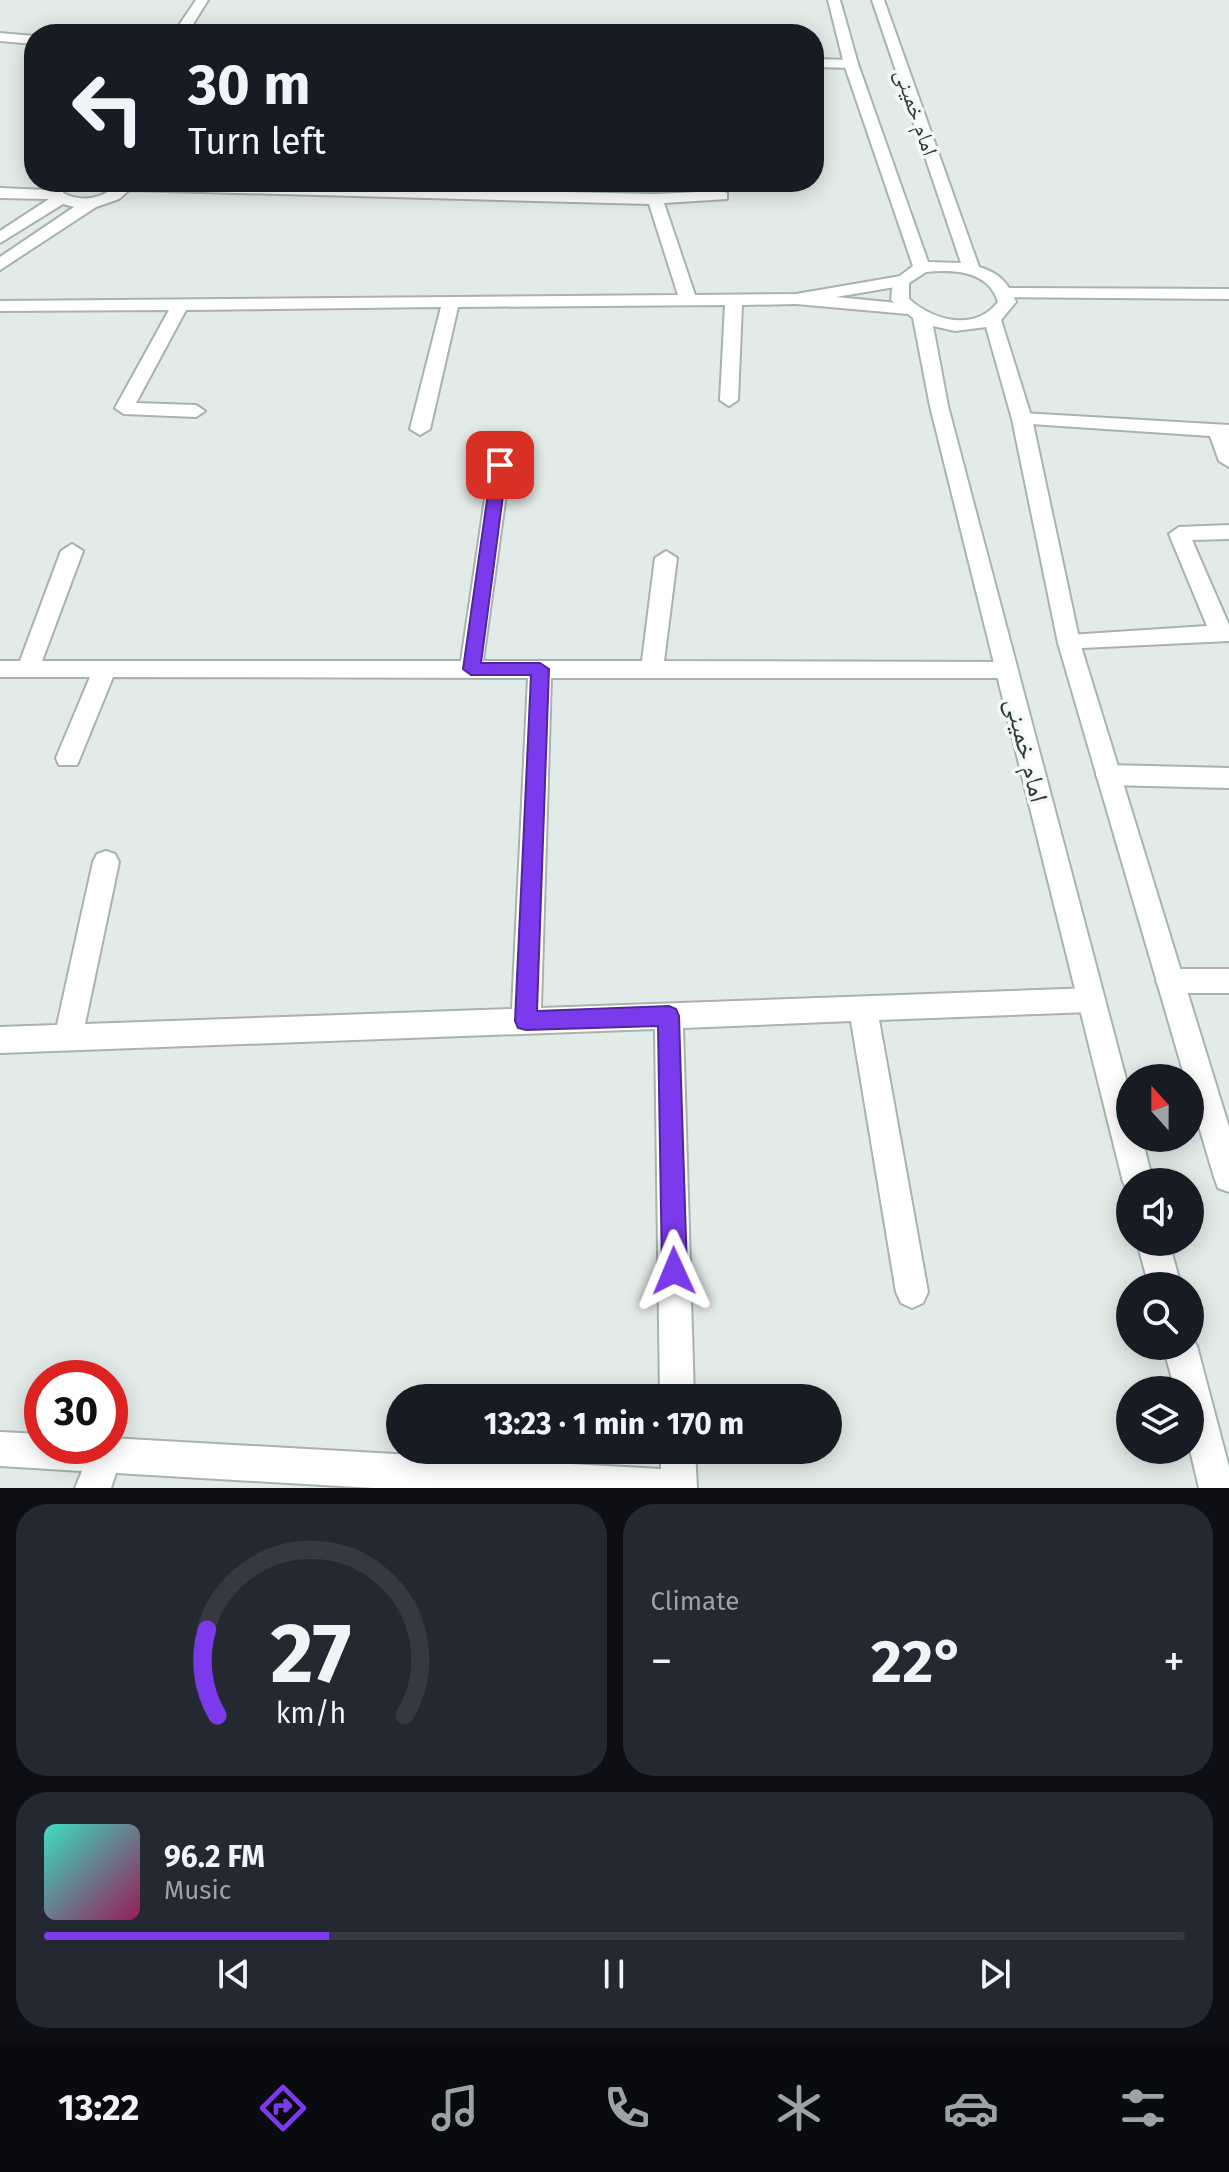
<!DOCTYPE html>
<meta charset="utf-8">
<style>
:root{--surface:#171b24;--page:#242831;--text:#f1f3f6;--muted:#9ea1a6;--line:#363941;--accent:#7c3aed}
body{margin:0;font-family:"Fira Sans","Noto Naskh Arabic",sans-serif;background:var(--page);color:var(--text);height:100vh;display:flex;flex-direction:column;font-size:30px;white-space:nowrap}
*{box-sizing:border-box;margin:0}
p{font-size:26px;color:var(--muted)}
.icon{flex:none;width:44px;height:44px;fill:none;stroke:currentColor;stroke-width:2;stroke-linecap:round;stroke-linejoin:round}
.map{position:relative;height:1488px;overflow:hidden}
.panel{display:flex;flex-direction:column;gap:16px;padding:16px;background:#0d0f14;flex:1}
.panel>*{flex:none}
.hud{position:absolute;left:24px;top:24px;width:800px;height:168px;border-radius:32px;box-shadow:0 4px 20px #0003;background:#171b24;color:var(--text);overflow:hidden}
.needle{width:52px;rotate:339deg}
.controls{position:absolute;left:1116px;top:1064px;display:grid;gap:16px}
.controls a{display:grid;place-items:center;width:88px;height:88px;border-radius:50%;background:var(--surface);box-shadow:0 4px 20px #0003;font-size:40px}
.speed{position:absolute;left:24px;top:1360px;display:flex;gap:16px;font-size:40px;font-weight:700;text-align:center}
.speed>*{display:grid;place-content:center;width:104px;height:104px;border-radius:50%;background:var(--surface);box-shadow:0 4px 20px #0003;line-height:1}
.speed .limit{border:12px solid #d22;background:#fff;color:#111}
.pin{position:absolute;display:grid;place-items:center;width:68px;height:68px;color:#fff;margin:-34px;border-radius:16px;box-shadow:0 4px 12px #0006}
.me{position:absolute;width:88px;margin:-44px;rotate:359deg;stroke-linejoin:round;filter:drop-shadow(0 0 6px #0008)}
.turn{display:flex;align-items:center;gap:28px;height:168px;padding:0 32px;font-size:36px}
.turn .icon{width:104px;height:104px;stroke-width:2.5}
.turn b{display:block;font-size:56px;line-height:68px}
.big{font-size:60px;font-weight:700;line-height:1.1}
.panel .tile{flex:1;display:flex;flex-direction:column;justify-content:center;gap:12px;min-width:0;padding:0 28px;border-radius:32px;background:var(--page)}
.panel .dial{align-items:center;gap:0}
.dial svg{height:208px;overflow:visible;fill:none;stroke:var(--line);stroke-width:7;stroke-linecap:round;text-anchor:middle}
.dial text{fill:var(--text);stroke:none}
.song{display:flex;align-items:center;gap:24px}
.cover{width:96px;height:96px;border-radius:12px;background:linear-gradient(135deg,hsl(170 70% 55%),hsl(330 70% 35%))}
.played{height:8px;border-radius:4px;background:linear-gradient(90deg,var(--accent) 25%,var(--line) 25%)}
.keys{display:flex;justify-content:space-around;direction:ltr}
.heat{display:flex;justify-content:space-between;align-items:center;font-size:44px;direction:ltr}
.panel .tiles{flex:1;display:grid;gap:16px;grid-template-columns:1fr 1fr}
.tile:last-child{grid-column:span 2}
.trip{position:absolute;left:386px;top:1384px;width:456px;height:80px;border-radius:40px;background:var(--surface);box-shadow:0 4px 20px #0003;font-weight:700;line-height:80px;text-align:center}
.dock{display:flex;height:128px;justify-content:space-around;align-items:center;background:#090b0e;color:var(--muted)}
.dock .icon{width:56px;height:56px}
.dock .on{color:var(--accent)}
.dock b{font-size:36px;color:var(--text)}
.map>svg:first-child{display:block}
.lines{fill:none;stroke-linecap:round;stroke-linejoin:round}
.minor-casing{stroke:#a6b3ae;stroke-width:4}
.secondary-casing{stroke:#a3b6af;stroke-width:4}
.minor{fill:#fff;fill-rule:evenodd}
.secondary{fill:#fff;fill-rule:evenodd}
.route{fill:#7c3aed;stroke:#51269a;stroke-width:2}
.labels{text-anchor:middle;stroke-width:7;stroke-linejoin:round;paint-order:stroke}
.far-street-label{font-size:22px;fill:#253b34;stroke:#f4f8f6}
.street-label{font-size:26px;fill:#253b34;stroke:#f4f8f6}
</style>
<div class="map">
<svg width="1229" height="1488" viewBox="0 0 1229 1488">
<rect width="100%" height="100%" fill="#e3ebe8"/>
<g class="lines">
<g class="minor-casing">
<path id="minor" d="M 196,0 L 208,0 L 187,34 L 173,34 Z
M 0,33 L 34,36 L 34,44 L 0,41 Z
M 814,59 L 851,60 L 858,64 L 851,68 L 814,67 Z
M 50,182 L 66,182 L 63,193 C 81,203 106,199 118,182 L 655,194 L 721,191 L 727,193 L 727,199 L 664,203 L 695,295 L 796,294 L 901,276 L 909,281 L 907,285 L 836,297 L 908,304 L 917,309 L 908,314 L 796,304 L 742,305 L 738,400 L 729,406 L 720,400 L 725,305 L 458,307 L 430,429 L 420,435 L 410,429 L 441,307 L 186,310 L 136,403 L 196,405 L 205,411 L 196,417 L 124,414 L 115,408 L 169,310 L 0,311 L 0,301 L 678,295 L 649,204 L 129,190 L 119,199 L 96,207 L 0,270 L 0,257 L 74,207 L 63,204 L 0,243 L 0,231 L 49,199 L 0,198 L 0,188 L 47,190 Z
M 1005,288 L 1229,289 L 1229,299 L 999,297 L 996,293 Z
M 1022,413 L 1229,425 L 1229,467 L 1219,461 L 1210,436 L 1015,423 L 1015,415 Z
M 500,459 L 510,465 L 483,661 L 642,661 L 655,558 L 666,551 L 677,558 L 664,661 L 1006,662 L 1017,670 L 1006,678 L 551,678 L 541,1008 L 1091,988 L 1101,991 L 1105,1000 L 1101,1009 L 1091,1012 L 879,1020 L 928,1292 L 923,1303 L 912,1308 L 901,1303 L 896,1292 L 851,1021 L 683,1028 L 694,1398 L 660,1398 L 655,1029 L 0,1053 L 0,1027 L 57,1025 L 93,862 L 97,854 L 106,851 L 115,854 L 119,862 L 85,1024 L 512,1009 L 528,678 L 113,677 L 80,758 L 77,765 L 59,765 L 56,758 L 90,677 L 0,677 L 0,661 L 20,661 L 61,551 L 72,544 L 83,551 L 42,661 L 461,661 L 490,465 Z
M 1229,525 L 1229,539 L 1192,540 L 1229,625 L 1229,641 L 1061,649 L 1058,643 L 1069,635 L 1207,626 L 1169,534 L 1179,527 Z
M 1108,765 L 1229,768 L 1229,788 L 1108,785 L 1099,782 L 1096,775 L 1099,768 Z
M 1170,969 L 1229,969 L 1229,993 L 1170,993 L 1160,990 L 1156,981 L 1160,972 Z
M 0,1432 L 42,1434 L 42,1446 L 110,1446 L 110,1438 L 661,1469 L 661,1450 L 695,1450 L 697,1488 L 374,1488 L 116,1473 L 111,1488 L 75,1488 L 82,1471 L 0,1466 Z"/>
</g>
<g class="secondary-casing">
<path id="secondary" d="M 828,0 L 840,0 L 858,64 L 928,262 L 961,263 L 872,0 L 884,0 L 979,267 C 998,272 1009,283 1016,302 L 1001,320 L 1032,419 L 1080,643 L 1229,1127 L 1229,1192 L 1218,1188 L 1214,1177 L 1190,1096 L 1190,1078 L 1185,1078 L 1058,643 L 1012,419 L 986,327 L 955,331 L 933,326 L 948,406 L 1130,1094 L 1130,1138 L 1142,1138 L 1153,1182 L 1130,1182 L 1130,1194 L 1123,1182 L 930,406 L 913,318 L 891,300 L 893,281 L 913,266 L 844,64 ZM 926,272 C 954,269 989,271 998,302 C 975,332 934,321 909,299 L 909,283 Z
M 1137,1242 L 1169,1242 L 1181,1286 L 1149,1286 Z
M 1190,1334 L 1197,1346 L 1229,1467 L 1229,1488 L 1199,1488 L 1190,1450 L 1190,1390 L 1175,1390 L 1163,1346 L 1190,1346 Z"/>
</g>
<use href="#minor" class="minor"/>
<use href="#secondary" class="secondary"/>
</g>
<path class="route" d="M 500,460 L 507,465 L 481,663 L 540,663 L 549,669 L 537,1011 L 669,1006 L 676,1009 L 679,1016 L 687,1271 L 683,1279 L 674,1283 L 666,1279 L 662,1271 L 658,1026 L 526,1030 L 518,1028 L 515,1021 L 531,675 L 471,675 L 463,669 L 492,465 Z"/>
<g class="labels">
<g class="far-street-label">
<text transform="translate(917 112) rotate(71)" y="8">امام خمینی</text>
</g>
<g class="street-label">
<text transform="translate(1027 750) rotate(76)" y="9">امام خمینی</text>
</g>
</g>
</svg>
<div class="controls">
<a><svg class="needle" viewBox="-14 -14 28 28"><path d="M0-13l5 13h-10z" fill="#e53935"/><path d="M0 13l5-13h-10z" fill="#9ea1a6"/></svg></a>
<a><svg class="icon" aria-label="sound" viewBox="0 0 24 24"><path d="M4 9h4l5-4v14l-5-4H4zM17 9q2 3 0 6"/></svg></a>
<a><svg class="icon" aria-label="search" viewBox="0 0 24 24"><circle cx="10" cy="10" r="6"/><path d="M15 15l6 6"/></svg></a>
<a><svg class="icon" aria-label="layers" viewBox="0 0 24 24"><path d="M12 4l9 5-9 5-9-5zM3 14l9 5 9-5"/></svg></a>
</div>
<div class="speed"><div class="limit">30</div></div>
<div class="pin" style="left:500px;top:465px;background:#d93025"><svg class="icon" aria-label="arrive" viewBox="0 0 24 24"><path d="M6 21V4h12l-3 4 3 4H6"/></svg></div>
<svg class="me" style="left:674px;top:1271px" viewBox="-20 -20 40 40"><path d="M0-17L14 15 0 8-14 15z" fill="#7c3aed" stroke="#fff" stroke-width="4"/></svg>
<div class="trip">13:23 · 1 min · 170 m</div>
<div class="hud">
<div class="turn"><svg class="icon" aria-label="left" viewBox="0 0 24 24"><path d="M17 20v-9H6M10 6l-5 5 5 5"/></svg><div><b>30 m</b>Turn left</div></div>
</div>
</div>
<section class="panel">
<div class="tiles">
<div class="tile dial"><svg viewBox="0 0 100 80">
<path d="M14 69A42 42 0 1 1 86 69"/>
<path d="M14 69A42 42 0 0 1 10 36" stroke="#7c3aed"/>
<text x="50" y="56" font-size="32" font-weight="700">27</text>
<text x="50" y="72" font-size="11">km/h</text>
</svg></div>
<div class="tile"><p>Climate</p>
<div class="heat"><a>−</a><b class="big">22°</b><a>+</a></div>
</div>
<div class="tile">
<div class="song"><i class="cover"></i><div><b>96.2 FM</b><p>Music</p></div></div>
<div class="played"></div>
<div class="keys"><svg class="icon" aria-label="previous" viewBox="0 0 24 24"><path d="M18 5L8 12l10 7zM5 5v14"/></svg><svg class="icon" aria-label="pause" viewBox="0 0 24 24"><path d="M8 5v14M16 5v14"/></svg><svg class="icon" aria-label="next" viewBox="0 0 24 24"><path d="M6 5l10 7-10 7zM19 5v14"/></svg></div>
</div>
</div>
</section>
<nav class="dock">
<b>13:22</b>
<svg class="icon on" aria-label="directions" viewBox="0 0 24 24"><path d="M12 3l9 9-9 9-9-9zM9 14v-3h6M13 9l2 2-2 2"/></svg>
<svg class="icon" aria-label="music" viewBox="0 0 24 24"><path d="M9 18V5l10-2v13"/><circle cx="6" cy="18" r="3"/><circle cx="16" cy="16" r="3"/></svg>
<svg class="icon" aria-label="phone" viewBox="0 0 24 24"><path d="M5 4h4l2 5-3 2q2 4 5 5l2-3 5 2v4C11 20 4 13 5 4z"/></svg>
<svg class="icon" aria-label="climate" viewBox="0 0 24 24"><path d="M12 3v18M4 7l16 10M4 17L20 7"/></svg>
<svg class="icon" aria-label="car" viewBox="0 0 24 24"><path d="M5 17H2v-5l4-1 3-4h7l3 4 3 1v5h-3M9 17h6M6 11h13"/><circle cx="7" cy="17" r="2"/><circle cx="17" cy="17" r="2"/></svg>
<svg class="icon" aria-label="filters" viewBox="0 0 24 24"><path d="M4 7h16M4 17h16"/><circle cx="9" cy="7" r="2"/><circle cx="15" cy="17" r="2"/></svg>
</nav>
